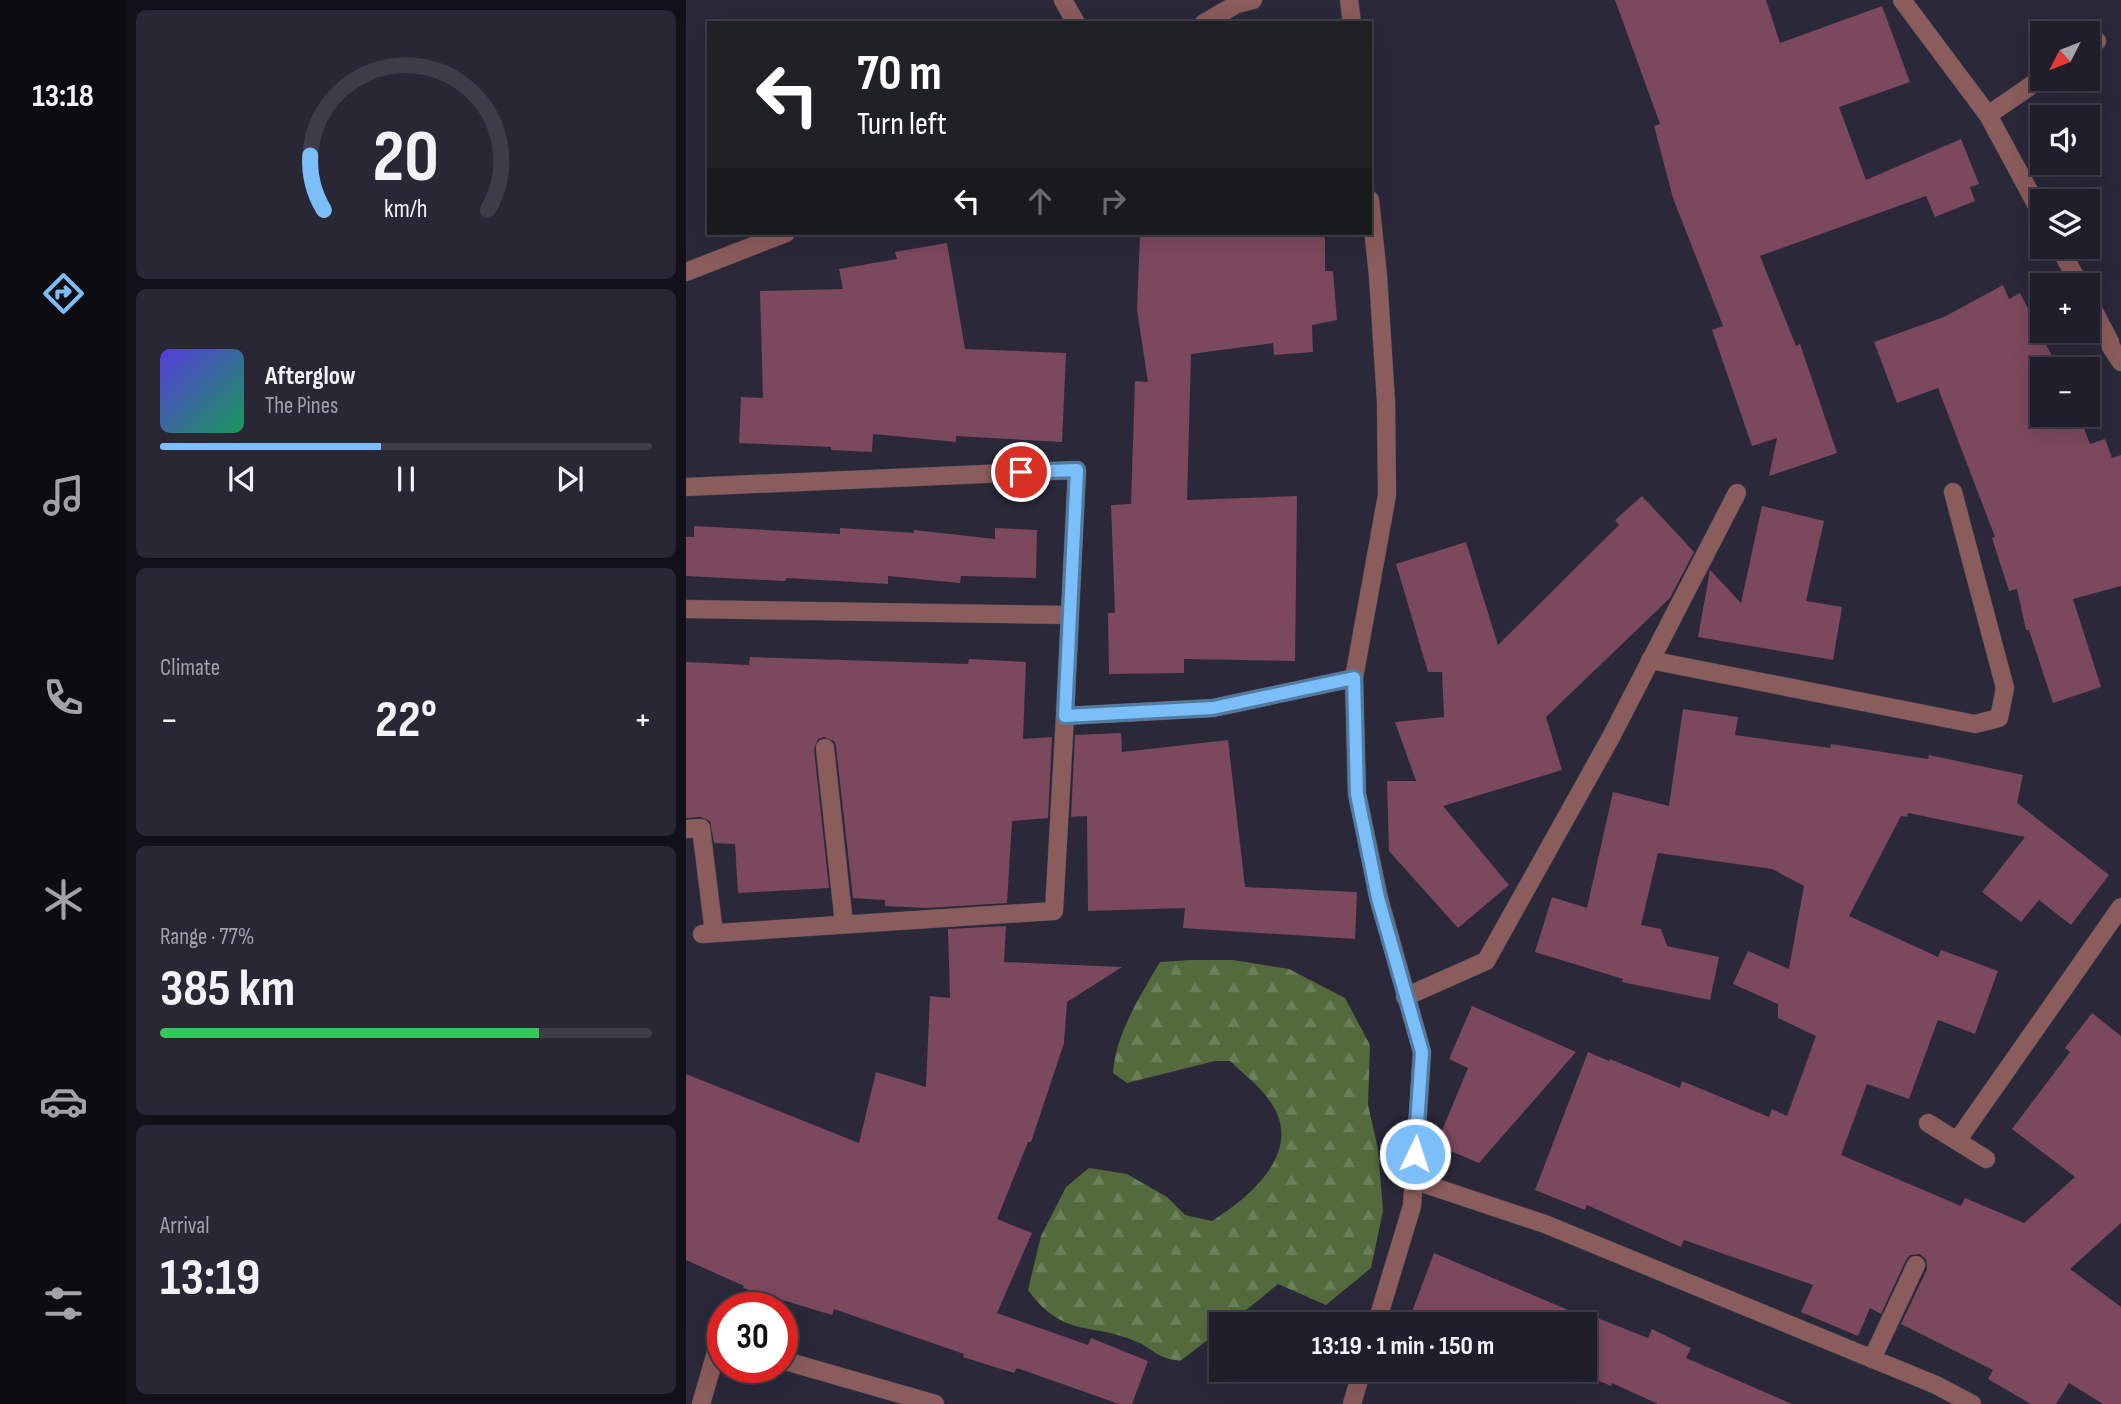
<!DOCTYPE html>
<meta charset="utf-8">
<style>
:root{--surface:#201e2b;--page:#282733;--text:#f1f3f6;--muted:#a2a2a9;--line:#3d3c47;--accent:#7cbef9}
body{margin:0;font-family:"Sofia Sans Condensed",sans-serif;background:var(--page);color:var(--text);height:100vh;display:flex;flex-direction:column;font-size:26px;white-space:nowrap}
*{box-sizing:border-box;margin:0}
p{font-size:23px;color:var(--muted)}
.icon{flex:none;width:38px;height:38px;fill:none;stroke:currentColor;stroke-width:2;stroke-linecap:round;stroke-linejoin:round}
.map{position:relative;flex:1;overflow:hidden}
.panel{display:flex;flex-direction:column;gap:10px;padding:10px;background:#121018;width:560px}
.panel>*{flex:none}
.guide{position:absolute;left:21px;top:21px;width:665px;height:214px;border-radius:0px;box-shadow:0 7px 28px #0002,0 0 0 2px var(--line);background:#202124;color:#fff;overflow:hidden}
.needle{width:46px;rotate:228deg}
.tools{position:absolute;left:1344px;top:21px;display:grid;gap:14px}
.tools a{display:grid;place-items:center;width:70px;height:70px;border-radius:0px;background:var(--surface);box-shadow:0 7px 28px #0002,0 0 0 2px var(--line);font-size:35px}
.speed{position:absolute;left:21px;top:1292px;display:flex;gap:14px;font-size:35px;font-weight:700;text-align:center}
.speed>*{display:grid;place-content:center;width:91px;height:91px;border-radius:50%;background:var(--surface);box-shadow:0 7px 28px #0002,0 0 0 2px var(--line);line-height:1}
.speed .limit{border:10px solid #d22;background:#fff;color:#111}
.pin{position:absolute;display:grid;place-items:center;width:60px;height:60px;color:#fff;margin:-30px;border:4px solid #fff;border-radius:50%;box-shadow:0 2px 7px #0007}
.me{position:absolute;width:77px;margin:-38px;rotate:4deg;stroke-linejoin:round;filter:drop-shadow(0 0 5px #0008)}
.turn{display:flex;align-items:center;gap:24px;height:147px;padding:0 35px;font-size:32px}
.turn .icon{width:91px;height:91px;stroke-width:2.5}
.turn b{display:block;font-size:49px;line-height:60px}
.lanes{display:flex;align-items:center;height:66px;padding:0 35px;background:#0003;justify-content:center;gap:35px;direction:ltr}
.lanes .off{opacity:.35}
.big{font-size:52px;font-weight:700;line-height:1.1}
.panel .tile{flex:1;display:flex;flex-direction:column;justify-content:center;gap:10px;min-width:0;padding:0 24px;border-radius:10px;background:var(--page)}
.panel .dial{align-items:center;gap:0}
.dial svg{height:182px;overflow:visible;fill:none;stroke:var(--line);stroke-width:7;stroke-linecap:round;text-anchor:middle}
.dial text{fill:var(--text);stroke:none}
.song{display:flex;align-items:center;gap:21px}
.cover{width:84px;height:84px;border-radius:10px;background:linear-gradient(135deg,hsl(250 70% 55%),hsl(150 70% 35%))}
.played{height:7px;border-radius:4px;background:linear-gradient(90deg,var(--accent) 45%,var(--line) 45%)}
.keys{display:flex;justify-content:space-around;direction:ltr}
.heat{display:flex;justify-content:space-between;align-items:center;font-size:38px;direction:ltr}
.charge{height:10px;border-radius:5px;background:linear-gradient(90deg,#34c759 77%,var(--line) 0)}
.trip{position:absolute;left:523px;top:1312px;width:388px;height:70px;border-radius:0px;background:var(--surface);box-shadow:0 7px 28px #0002,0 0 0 2px var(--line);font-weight:700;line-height:70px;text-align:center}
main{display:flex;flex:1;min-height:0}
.tabs{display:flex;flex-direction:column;width:126px;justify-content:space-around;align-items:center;background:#0d0c11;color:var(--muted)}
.tabs .icon{width:49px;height:49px}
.tabs .current{color:var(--accent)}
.tabs b{font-size:32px;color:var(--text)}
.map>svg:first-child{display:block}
.forest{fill:url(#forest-firs)}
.building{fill:#7c485d}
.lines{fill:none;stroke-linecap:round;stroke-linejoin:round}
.service-casing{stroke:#474656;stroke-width:19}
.minor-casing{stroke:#474656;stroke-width:19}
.service{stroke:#8a5c5b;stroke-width:18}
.minor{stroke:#8a5c5b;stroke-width:18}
.route-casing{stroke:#517ca2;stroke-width:18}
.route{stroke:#7cbef9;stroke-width:12}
</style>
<main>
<nav class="tabs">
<b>13:18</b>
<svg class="icon current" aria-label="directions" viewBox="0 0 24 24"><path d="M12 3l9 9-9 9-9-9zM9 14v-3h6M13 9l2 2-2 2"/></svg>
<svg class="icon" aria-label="music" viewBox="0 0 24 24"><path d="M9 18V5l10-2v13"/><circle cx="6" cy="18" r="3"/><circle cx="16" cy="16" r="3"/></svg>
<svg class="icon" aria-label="phone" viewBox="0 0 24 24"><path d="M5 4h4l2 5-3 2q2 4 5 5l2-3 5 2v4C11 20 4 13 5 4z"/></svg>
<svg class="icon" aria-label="climate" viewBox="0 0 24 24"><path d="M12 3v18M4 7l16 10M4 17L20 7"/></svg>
<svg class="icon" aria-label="car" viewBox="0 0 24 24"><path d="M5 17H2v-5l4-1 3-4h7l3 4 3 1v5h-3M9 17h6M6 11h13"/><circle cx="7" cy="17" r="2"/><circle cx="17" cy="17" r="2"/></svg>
<svg class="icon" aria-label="filters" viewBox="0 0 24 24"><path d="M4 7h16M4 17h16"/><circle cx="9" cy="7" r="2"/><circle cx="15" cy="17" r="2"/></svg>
</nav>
<section class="panel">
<div class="tile dial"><svg viewBox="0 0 100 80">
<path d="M14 69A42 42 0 1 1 86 69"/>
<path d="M14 69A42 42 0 0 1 8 45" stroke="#7cbef9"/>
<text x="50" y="56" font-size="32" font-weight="700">20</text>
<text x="50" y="72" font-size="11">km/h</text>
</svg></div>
<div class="tile">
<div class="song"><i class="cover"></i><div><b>Afterglow</b><p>The Pines</p></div></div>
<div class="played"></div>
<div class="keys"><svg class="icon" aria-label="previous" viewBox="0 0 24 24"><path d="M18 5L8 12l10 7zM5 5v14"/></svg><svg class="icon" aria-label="pause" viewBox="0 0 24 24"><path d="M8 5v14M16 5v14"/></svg><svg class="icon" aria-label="next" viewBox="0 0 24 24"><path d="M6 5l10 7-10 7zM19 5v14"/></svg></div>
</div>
<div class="tile"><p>Climate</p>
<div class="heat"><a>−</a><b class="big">22°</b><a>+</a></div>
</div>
<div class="tile"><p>Range · 77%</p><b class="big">385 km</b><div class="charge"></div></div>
<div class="tile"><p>Arrival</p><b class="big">13:19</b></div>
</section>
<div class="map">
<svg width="1435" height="1404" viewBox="0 0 1435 1404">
<defs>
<pattern id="forest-firs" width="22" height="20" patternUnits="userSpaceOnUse" patternTransform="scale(1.75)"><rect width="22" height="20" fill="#536b3c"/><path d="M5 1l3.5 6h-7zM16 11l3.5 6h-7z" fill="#6b8058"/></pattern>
</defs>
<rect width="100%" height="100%" fill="#2a2839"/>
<path class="forest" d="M 505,960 L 547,960 L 603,969 L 659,998 L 684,1045 L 682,1105 L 692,1149 L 697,1211 L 685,1268 L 640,1305 L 592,1284 L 542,1325 L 536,1325 L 535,1330 L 494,1361 C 470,1358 468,1349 449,1341 C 403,1322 377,1338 342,1290 L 355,1236 L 380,1187 L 403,1168 L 441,1174 L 481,1197 L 499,1215 L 526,1221 C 566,1196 620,1149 583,1100 C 573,1085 557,1074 544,1061 L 529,1061 L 441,1083 L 427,1073 C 430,1033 454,996 474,962 Z"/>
<path class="building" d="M 929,0 L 1080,0 L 1094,43 L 1196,6 L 1224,82 L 1153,107 L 1180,180 L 1275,139 L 1293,184 L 1284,187 L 1289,201 L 1249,217 L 1240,196 L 1074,256 L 1110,346 L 1114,344 L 1151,453 L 1083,476 L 1091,438 L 1066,446 L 1026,330 L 1037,326 L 987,198 L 968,126 L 974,124 Z
M 639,233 L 639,271 L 647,271 L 651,320 L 626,325 L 627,352 L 588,355 L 587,343 L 505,354 L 501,500 L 611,496 L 609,661 L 498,659 L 498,673 L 423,674 L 422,613 L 429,613 L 425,505 L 445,504 L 449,381 L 462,382 L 451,310 L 454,234 Z
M 261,243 L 279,349 L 380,353 L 376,442 L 270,436 L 270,442 L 187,434 L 186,452 L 145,450 L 145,447 L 53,443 L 55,397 L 77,398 L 74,291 L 157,289 L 153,269 L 211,259 L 209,252 Z
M 1317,285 L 1323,299 L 1334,293 L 1368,360 L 1372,358 L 1376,369 L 1356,369 L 1356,415 L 1393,415 L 1404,444 L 1419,439 L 1426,458 L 1435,455 L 1435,586 L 1387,599 L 1415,687 L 1367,703 L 1343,630 L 1340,630 L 1331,589 L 1323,591 L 1306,538 L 1309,537 L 1252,388 L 1211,403 L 1188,342 L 1258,317 Z
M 956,496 L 1008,552 L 984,598 L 860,717 L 876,770 L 757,806 L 823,885 L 772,928 L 703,851 L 701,781 L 730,781 L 709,722 L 758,717 L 756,672 L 742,672 L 710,564 L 780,542 L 812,645 L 933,525 L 929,520 Z
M 1076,506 L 1138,521 L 1120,601 L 1156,607 L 1147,660 L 1012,637 L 1024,570 L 1055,603 Z
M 8,526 L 154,534 L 154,528 L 228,533 L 228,530 L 309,539 L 309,528 L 351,530 L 350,578 L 275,576 L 274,583 L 202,576 L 202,584 L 101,578 L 99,581 L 0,576 L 0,537 L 8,537 Z
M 64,657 L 282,664 L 283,659 L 340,662 L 337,739 L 366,737 L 362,818 L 326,821 L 321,903 L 240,908 L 199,906 L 199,900 L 167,898 L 150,747 L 148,741 L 138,737 L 132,739 L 128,749 L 143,888 L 52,893 L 49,844 L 28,843 L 24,821 L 15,817 L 0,818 L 0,662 L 63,665 Z
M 997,709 L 1052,717 L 1049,735 L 1144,748 L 1145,744 L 1242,759 L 1243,755 L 1337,775 L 1331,803 L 1423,875 L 1385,925 L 1353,900 L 1335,922 L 1296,892 L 1339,837 L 1222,813 L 1221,817 L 1215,816 L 1163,916 L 1252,957 L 1255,950 L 1312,971 L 1289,1034 L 1252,1020 L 1223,1099 L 1181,1084 L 1155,1155 L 1275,1206 L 1279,1198 L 1338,1223 L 1389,1177 L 1326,1129 L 1384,1052 L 1379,1048 L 1406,1013 L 1435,1036 L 1435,1223 L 1384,1269 L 1435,1307 L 1435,1404 L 1417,1404 L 1383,1383 L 1370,1404 L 1345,1404 L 1302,1379 L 1307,1370 L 1215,1324 L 1241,1269 L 1240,1259 L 1234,1254 L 1224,1255 L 1220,1260 L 1195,1314 L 1184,1308 L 1172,1336 L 1115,1312 L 1127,1285 L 998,1240 L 995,1247 L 901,1205 L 899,1210 L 849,1190 L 902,1052 L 923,1061 L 924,1059 L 994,1088 L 996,1081 L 1083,1117 L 1086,1109 L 1101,1116 L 1130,1036 L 1092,1018 L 1092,1004 L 1047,984 L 1062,951 L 1103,969 L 1118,886 L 1086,869 L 972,853 L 955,925 L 975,929 L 981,946 L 1033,957 L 1024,1000 L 936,982 L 937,979 L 849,952 L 866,897 L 901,908 L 927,792 L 983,806 Z
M 435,733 L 436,752 L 542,740 L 559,887 L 671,892 L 669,939 L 497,928 L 499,908 L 402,911 L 401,816 L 385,817 L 389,735 Z
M 320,926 L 318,962 L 436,967 L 381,1002 L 378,1043 L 345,1142 L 342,1142 L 311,1219 L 346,1233 L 311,1313 L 402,1345 L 405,1338 L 462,1361 L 446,1404 L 433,1404 L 331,1368 L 328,1373 L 277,1357 L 278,1354 L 148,1309 L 146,1315 L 57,1288 L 58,1286 L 0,1260 L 0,1074 L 173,1143 L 190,1072 L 240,1087 L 244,996 L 264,998 L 262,929 Z
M 786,1006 L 890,1052 L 793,1163 L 750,1145 L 782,1068 L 763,1059 Z
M 748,1253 L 894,1315 L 896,1312 L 962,1338 L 966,1329 L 1005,1348 L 1000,1358 L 1106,1404 L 972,1404 L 926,1383 L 925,1386 L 887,1370 L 900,1370 L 900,1325 L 742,1325 L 724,1317 Z"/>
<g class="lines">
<g class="service-casing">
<path id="service" d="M 139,748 L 158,924
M 0,829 L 15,828 L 28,933
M 16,934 L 368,911 L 379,716"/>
</g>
<g class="minor-casing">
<path id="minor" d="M 377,0 L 390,23
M 663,0 L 666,23
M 1216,0 L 1302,115 L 1356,215
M 518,23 L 551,4 L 567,0
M 1402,47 L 1411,41
M 1302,115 L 1356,78
M 684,200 L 692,276 L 700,402 L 701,495 L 668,678 L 671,794 L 693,898 L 736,1052 L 726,1206 L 690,1325
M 1373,247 L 1394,285
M 0,272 L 100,233
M 1402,300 L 1424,342 L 1425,347 L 1435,362
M 0,487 L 391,470 L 379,716 L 527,708 L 668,678
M 0,609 L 384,615
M 964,660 L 1289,724 L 1313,718 L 1319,688 L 1267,492
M 719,997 L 800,961 L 925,737 L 1051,493
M 1242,1123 L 1300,1159
M 1271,1141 L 1435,907
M 727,1180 L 859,1224 L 1250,1385 L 1286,1404
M 1186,1359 L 1230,1265
M 96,1360 L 249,1404
M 15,1404 L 33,1342 L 37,1343
M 666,1404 L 676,1370"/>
</g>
<use href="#service" class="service"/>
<use href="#minor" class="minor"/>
</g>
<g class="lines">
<g class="route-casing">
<path id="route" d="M 335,472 L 391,470 L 379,716 L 527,708 L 668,678 L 671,794 L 692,898 L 736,1052 L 729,1154"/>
</g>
<use href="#route" class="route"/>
</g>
</svg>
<div class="tools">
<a><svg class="needle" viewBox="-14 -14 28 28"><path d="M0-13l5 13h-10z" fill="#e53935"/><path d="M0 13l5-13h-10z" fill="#a2a2a9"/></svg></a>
<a><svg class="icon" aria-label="sound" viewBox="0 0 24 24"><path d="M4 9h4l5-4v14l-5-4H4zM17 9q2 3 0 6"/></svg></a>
<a><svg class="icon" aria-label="layers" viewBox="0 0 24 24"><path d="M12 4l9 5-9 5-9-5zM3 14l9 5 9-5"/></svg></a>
<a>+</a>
<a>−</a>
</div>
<div class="speed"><div class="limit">30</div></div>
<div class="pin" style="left:335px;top:472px;background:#d93025"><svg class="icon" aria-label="arrive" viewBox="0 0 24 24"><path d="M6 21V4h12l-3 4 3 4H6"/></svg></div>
<svg class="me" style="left:729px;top:1154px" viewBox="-20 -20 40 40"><circle r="17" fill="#7cbef9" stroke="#fff" stroke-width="3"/><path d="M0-11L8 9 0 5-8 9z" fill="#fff"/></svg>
<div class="trip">13:19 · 1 min · 150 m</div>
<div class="guide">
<div class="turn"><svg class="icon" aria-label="left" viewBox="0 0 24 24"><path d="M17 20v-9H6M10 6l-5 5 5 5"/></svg><div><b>70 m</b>Turn left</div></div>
<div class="lanes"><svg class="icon" aria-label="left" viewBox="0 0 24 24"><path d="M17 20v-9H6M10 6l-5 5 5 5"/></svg><svg class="icon off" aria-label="ahead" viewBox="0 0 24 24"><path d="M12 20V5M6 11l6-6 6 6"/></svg><svg class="icon off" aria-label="right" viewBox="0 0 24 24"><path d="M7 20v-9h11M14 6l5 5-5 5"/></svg></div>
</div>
</div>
</main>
